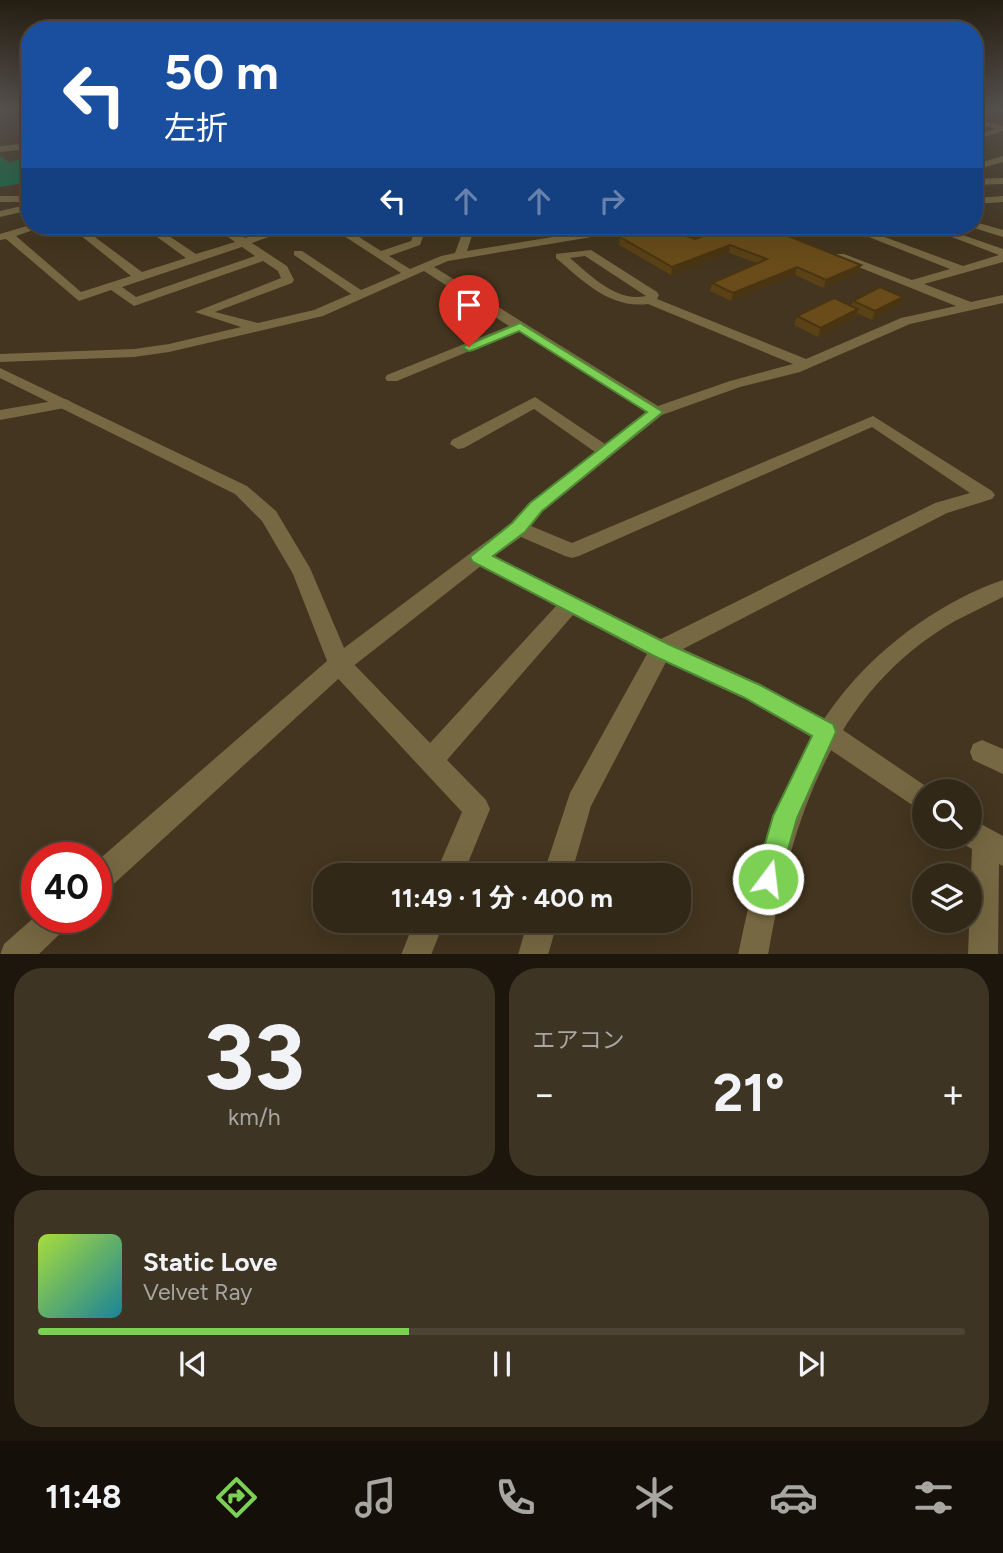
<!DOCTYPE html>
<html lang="ja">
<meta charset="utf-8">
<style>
:root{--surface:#322817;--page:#3d3424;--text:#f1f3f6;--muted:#a8a6a1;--line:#4d4436;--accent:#7cd155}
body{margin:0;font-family:Figtree,"Noto Sans JP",sans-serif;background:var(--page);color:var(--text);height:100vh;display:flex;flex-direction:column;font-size:26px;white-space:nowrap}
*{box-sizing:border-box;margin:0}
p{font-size:23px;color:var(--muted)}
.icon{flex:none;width:38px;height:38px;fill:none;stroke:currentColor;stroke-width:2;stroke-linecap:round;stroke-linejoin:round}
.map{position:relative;height:954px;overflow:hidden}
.panel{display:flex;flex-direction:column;gap:14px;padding:14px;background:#1c160d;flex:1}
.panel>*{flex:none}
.hud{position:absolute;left:21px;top:21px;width:962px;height:214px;border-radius:28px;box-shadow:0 7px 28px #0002,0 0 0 2px var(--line);background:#1a4fa0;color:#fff;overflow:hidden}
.tools{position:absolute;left:912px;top:779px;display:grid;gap:14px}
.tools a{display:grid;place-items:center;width:70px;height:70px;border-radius:50%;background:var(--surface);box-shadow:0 7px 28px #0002,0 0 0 2px var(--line);font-size:35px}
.speed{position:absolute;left:21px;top:842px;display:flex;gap:14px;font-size:35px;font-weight:700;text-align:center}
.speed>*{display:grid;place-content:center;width:91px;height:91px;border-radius:50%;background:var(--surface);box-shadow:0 7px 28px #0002,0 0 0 2px var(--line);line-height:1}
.speed .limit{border:10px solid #d22;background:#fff;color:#111}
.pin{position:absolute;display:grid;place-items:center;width:60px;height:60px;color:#fff;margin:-72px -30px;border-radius:50% 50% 50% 0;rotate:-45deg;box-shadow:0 0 7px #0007}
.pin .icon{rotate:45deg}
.me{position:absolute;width:77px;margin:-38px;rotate:15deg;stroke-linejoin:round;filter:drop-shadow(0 0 5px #0008)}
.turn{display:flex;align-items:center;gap:24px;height:147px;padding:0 28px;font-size:32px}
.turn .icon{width:91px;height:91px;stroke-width:2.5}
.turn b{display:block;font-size:49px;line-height:60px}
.lanes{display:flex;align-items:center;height:66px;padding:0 28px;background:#0003;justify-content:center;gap:35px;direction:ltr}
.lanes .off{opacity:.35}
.big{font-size:52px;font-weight:700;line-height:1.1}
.panel .tile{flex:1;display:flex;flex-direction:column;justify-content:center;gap:10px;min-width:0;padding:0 24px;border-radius:28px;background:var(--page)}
.panel .dial{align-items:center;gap:0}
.dial b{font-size:91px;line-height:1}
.song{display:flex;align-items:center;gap:21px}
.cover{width:84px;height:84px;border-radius:10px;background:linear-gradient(135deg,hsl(80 70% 55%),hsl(190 70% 35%))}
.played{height:7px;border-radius:4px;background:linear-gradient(90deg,var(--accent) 40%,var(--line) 40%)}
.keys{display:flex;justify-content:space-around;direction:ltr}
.heat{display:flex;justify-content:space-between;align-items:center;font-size:38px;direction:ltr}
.panel .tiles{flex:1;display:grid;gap:14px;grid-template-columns:1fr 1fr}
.tile:last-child{grid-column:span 2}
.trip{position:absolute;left:313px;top:863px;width:378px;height:70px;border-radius:28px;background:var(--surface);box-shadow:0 7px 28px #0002,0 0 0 2px var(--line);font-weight:700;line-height:70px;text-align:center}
.dock{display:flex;height:112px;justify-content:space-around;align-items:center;background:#141009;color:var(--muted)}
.dock .icon{width:49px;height:49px}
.dock .current{color:var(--accent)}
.dock b{font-size:32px;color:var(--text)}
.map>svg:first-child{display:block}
.green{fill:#087046}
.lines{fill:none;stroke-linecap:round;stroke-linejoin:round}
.minor{fill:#766842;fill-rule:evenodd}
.tertiary{fill:#766842;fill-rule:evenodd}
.wall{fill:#5a4116}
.shaded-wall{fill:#4a3512}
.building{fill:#694c1a;stroke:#4a3512;stroke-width:2}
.route{fill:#7cd155;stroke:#518837;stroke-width:2}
</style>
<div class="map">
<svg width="1003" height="955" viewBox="0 0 1003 955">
<rect width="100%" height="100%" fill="#43351f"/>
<path class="green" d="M 0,156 L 9,162 L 30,158 L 30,182 L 0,187 Z"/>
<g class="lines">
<path class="minor" d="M 1003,109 L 1003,112 L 975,115 L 975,111 Z
M 975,119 L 1003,126 L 1003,131 L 975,140 L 975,135 L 996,129 L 975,123 Z
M 30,143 L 30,149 L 0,152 L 0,146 Z
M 1003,156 L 1003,162 L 975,170 L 975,164 Z
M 1003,178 L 1003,184 L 975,185 L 975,179 Z
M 0,196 L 30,196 L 30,202 L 0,202 Z
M 1003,196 L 1003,202 L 975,204 L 975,198 Z
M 30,204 L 30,210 L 0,217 L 0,211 Z
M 30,225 L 45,226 L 16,236 L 81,292 L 131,276 L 69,226 L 80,226 L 142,272 L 186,258 L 142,226 L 154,226 L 196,254 L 235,242 L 214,226 L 226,226 L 245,238 L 283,226 L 298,226 L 252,243 L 287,266 L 294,280 L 292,283 L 215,312 L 258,323 L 314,310 L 351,294 L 294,255 L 294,251 L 302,251 L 361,290 L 401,273 L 344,236 L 372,226 L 388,226 L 359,237 L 381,251 L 411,241 L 417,226 L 427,226 L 420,245 L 389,256 L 410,269 L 441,256 L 455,253 L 465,226 L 475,226 L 467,251 L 621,226 L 644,226 L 639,229 L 448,261 L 434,267 L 658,406 L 730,381 L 793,364 L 648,304 C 610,309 583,281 556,258 L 556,254 L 591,250 L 657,292 L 659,295 L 657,299 L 806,359 L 901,318 L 956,306 L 836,258 L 836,254 L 844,254 L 912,280 L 950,269 L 841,226 L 855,226 L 963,266 L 999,255 L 923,226 L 937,226 L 1003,249 L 1003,262 L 924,284 L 971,302 L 1003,295 L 1003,303 L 910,324 L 800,372 L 740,387 L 662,415 L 542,512 L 531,526 L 572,543 L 873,416 L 992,491 L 995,495 L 992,499 L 947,513 L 683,649 L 760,684 L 834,724 L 933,791 L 924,791 L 924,813 L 816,740 L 744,698 L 666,662 L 591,806 L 571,875 L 543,875 L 570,793 L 647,654 L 573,615 L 447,760 L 486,800 L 490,809 L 463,875 L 435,875 L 462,812 L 331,671 L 328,664 L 331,657 L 339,654 L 347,657 L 430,743 L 556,606 L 472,562 L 469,557 L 472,552 L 512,523 L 530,502 L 595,452 L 534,409 L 464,448 L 458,449 L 450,444 L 452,440 L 535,397 L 605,444 L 646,412 L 518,331 L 397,381 L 387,381 L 385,378 L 387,375 L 509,326 L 424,271 L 323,316 L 169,352 L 134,357 L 0,362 L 0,354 L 134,349 L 169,344 L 241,327 L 195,312 L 281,278 L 278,271 L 263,261 L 134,306 L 111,290 L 79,301 L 6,239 L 0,240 L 0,234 ZM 242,247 L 255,256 L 136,297 L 122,287 ZM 585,256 L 646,296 C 617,303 590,275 570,258 ZM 872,427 L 970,493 L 935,503 L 661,639 L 494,556 L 521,537 L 565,556 L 572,558 L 579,556 Z
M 489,226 L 499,226 L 498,230 L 550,226 L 545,229 L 492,237 L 487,234 Z
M 759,226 L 779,226 L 777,228 L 789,235 L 784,238 L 760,229 Z
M 65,399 L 70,401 L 73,404 L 70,407 L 0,420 L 0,410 Z
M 982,740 L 1003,749 L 1003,774 L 973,760 L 970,752 L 973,744 Z
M 970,818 L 1003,836 L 1003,866 L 999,864 L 998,955 L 968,955 L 972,849 L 960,842 L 958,836 L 970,836 Z
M 415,920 L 445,920 L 431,955 L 401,955 Z
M 528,920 L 558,920 L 548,955 L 518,955 Z"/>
<path class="tertiary" d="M 975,222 L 1003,230 L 1003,237 L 971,227 Z
M 0,368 L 247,486 L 276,511 L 310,568 L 344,648 L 472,552 L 479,550 L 486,552 L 489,557 L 486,562 L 347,671 L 106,891 L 96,895 L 96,862 L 327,661 L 293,574 L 262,521 L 235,494 L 0,378 Z
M 1003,580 L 1003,597 C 987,605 971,613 955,621 C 831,692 791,823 768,955 L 738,955 C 765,822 803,704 918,624 C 944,606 973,590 1003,580 Z
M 37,915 L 72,917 L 67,927 L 38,955 L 0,955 L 4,944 Z"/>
</g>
<path class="wall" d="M 620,237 L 695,239 L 861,265 L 858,273 L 823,288 L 795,275 L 731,301 L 710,291 L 712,283 L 757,263 L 729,253 L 671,275 L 619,245 Z
M 903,297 L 899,305 L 872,320 L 857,313 L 855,318 L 818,337 L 794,325 L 797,316 L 851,306 L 853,301 Z"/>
<path class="shaded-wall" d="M 730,245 L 729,253 L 671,275 L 672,267 Z
M 861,265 L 858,273 L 823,288 L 826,280 Z
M 797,267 L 795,275 L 731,301 L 733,293 Z
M 903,297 L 899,305 L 872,320 L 875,311 Z
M 858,309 L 855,318 L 818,337 L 821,328 Z"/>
<path class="building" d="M 655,226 L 695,239 L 731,226 L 763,226 L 861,265 L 826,280 L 797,267 L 733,293 L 712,283 L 767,259 L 730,245 L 672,267 L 620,237 Z
M 880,287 L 903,297 L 875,311 L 853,301 Z
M 834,298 L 858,309 L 821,328 L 797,316 Z"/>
<linearGradient id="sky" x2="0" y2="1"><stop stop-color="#251d11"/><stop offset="0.45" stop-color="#55514d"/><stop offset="1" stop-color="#55514d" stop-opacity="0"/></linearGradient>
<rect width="1003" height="242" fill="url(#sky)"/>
<path class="route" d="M 520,323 L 663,412 L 542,511 L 525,532 L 493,556 L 668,644 L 760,685 L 833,724 L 836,732 L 797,818 L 777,888 L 768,892 L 759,888 L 755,879 L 773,816 L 812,736 L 745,698 L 654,656 L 473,562 L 470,557 L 512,523 L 530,503 L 647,412 L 519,331 L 473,350 L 469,351 L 462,347 Z"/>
</svg>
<div class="tools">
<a><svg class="icon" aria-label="search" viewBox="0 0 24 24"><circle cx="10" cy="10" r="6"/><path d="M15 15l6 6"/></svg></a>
<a><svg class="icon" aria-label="layers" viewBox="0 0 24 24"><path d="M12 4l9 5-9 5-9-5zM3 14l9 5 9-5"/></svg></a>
</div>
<div class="speed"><div class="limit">40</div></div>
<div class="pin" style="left:469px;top:347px;background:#d93025"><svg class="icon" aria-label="arrive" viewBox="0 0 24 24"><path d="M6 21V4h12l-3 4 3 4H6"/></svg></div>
<svg class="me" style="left:768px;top:879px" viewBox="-20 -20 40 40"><circle r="17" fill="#7cd155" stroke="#fff" stroke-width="3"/><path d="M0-11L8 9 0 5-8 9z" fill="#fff"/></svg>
<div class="trip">11:49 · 1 分 · 400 m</div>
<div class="hud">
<div class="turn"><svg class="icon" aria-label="left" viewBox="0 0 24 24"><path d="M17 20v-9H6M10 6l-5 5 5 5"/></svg><div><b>50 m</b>左折</div></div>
<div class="lanes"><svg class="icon" aria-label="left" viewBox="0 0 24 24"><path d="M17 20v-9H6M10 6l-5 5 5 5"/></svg><svg class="icon off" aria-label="ahead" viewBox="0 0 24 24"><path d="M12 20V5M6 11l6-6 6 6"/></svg><svg class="icon off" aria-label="ahead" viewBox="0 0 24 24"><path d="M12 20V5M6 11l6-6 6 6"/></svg><svg class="icon off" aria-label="right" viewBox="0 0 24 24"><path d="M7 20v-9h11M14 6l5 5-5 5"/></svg></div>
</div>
</div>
<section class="panel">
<div class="tiles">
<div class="tile dial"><b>33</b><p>km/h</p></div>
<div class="tile"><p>エアコン</p>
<div class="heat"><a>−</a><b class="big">21°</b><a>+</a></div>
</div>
<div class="tile">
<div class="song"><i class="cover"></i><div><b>Static Love</b><p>Velvet Ray</p></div></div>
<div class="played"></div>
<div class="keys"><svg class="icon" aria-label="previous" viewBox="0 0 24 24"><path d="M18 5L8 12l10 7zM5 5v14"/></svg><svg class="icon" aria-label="pause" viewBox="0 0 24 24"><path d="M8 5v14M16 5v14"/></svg><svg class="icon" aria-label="next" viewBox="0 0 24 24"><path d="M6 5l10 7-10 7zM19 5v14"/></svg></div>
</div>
</div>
</section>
<nav class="dock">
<b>11:48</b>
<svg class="icon current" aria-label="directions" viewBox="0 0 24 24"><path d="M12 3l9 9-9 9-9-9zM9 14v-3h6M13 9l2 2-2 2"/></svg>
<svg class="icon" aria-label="music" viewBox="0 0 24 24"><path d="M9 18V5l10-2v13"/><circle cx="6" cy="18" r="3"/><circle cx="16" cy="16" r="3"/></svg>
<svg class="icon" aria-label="phone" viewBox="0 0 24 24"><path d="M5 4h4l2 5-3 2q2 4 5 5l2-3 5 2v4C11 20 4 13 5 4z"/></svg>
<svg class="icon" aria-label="climate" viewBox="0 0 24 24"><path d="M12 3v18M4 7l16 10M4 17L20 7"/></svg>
<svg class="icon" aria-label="car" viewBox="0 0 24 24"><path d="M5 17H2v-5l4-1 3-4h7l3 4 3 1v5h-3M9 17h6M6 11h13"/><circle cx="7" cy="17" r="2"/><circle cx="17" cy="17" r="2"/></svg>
<svg class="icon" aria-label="filters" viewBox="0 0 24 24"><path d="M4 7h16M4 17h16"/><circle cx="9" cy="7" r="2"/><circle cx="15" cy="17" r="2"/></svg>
</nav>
